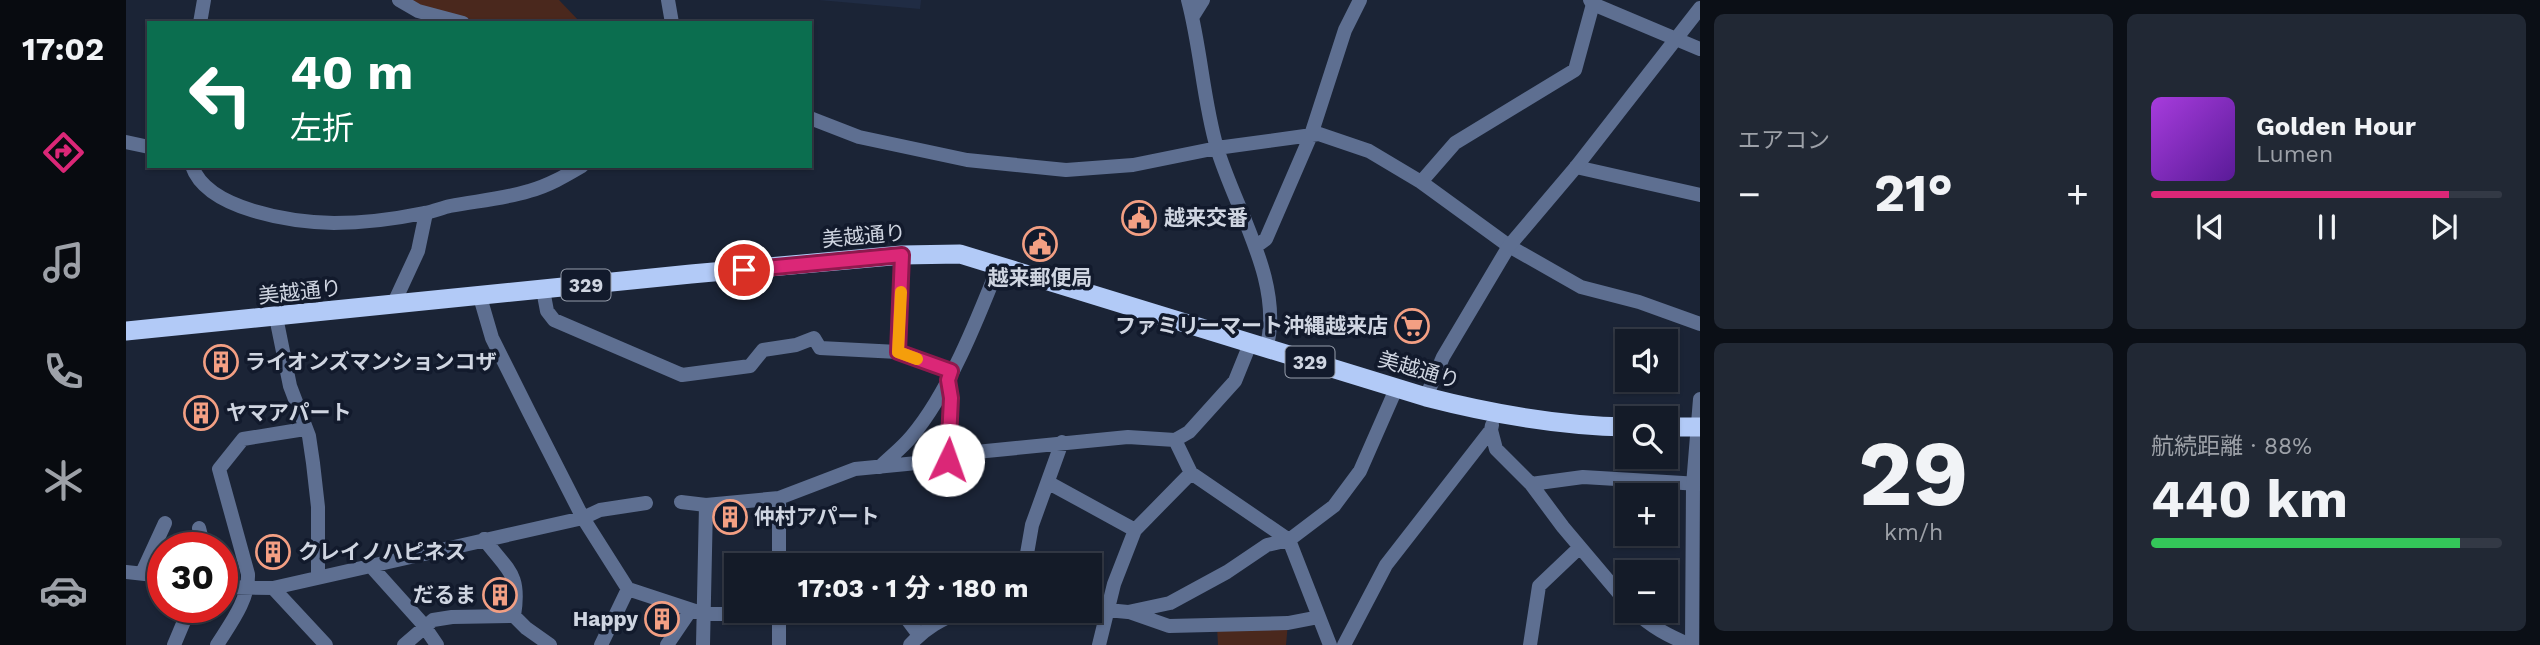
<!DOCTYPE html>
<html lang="ja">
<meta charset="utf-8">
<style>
:root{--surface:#141b28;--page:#212834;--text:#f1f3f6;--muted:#9da1a8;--line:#333945;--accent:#db2777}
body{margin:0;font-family:"Work Sans","Noto Sans JP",sans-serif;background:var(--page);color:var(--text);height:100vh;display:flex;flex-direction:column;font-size:26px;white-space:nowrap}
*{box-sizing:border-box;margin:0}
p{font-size:23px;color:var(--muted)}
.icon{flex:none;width:38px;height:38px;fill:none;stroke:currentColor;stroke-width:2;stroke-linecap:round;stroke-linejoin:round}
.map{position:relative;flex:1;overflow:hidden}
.side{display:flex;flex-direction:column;gap:14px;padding:14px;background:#0b0f16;width:840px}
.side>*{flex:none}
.banner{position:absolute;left:21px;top:21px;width:665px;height:147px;border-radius:0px;box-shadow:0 2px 5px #0004,0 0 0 2px var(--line);background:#0b6e4f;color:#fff;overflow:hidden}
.controls{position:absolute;left:1489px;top:329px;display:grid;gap:14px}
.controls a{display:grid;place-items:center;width:63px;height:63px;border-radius:0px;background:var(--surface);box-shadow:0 2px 5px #0004,0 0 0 2px var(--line);font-size:35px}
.speed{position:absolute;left:21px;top:532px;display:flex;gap:14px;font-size:35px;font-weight:700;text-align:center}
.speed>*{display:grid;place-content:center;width:91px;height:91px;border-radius:50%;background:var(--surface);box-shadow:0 2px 5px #0004,0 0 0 2px var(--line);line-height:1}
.speed .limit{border:10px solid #d22;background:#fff;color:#111}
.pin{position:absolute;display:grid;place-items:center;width:60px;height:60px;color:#fff;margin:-30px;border:4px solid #fff;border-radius:50%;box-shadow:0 2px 7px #0007}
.me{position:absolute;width:77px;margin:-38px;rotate:3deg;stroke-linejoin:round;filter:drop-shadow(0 0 5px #0008)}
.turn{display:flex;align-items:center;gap:24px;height:147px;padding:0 28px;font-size:32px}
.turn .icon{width:91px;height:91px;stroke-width:2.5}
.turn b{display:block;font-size:49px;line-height:60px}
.big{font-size:52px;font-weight:700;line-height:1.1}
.side .tile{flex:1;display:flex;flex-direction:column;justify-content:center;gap:10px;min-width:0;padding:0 24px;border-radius:10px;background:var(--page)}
.side .dial{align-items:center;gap:0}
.dial b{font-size:91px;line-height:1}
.song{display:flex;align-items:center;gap:21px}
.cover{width:84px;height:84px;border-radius:10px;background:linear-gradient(135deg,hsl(280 70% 55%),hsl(270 70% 35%))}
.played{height:7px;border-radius:4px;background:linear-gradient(90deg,var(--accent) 85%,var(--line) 85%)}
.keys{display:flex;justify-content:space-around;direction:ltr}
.heat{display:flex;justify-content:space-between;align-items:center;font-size:38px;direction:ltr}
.charge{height:10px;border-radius:5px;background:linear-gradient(90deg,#34c759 88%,var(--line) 0)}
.side .tiles{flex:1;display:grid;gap:14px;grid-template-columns:repeat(2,1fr)}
.trip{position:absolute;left:598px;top:553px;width:378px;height:70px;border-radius:0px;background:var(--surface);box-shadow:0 2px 5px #0004,0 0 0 2px var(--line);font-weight:700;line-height:70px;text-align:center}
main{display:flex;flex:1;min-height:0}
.tab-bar{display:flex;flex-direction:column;width:126px;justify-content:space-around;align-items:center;background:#080b10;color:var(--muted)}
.tab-bar .icon{width:49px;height:49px}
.tab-bar .selected{color:var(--accent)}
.tab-bar b{font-size:32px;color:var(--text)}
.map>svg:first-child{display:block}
.built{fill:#202c44}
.green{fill:#4a281d}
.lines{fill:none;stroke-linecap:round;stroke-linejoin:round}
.minor{stroke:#5e6f91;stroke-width:14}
.tertiary{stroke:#5e6f91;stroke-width:14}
.trunk{stroke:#b2caf7;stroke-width:19}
.route-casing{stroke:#8e194d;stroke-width:18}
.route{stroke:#db2777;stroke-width:12}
.slow{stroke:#f59e0b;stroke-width:12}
.labels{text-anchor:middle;stroke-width:7;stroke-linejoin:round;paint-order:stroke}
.shield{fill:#121a2c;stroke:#969dab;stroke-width:2}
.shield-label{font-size:19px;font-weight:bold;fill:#cfd5e1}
.poi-label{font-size:21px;font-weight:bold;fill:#cfd5e1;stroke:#121a2c;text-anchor:start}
.street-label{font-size:21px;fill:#cfd5e1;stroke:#121a2c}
</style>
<main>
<nav class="tab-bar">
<b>17:02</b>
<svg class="icon selected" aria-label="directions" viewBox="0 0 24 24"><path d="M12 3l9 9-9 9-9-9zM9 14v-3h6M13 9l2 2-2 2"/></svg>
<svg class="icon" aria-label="music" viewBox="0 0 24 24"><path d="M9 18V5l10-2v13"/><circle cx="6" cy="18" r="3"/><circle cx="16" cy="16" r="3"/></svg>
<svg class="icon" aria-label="phone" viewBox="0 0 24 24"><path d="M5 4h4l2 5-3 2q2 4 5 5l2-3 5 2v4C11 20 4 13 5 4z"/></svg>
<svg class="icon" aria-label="climate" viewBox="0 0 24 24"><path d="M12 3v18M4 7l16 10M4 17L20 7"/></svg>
<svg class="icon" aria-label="car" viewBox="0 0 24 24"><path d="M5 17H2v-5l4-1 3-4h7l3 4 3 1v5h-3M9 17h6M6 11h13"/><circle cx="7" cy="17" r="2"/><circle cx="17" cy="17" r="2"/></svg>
</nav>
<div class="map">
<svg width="1574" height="645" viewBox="0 0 1574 645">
<rect width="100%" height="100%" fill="#1b2436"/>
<path class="built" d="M 693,0 L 795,0 L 794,9 Z"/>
<path class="green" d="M 273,0 L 433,0 L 455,23 L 359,23 Z
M 1162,623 L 1160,645 L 1092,645 L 1091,626 Z"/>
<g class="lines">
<path class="minor" d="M 273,0 L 292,11 L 337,23
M 542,0 L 546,23
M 1062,0 C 1075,49 1077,100 1091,148 C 1109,209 1159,284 1140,349
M 1067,16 L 1077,0
M 74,23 L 78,0
M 684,118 L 733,137 L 841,160 L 940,170 L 1007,165 L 1091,148 L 1193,134 L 1243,151 L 1295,182 L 1383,246 L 1455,287 L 1513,302 L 1574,324
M 0,142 L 23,147
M 66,166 C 81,210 166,222 208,223 C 237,223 269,219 298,213 C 307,212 315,208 324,206 C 350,201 377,199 403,191 C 422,186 439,176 456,166
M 1450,167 L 1574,195
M 1295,182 L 1329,143 L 1449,70 L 1467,4
M 1129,247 L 1140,239 L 1185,135 L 1219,30 L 1234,0
M 417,290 L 421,311 L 428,320 L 556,375 L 624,366 L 637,350 L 670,345 L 688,338 L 694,348 L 772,352 L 826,371
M 354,297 L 366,338 L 403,412 L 457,518 L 502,589 L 578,614 L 653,614
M 267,305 L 292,251 L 300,213
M 150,317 L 164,386 L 183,436 L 187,463 L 192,507 L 192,577
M 772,352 L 776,255
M 822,380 L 825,398 L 822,460
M 1366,425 L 1365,430 L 1370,449 L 1405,484 L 1437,527 L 1502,604
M 1049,440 L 1065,473 L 1163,540 L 1204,645
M 754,467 C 764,457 776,448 785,437 C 822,394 852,318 873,265
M 923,483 L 1009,530
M 1405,484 L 1457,477 L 1574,484
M 653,498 L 653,565
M 555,502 L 580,505
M 73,528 L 78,548
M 358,539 C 382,571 395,573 388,616 L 400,628 L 424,645
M 243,564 L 296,623 L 311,645
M 899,565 L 906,525 L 936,442
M 0,572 L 37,576
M 16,573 L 39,523
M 96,587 L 147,588 L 457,518 L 474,510 L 520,503
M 147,588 L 200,645
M 981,610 L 1002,612 L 1044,603 L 1101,572 L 1141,545 L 1163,540 L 1208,506 L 1234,471 L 1270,389
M 775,611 L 793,635
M 1509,611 C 1525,627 1543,636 1564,645
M 1003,612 L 1043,626 L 1162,623 L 1193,617
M 48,645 L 64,607
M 91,645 C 104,624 123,600 122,574 L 93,469 L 117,439 L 179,429
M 278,645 L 307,620 L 326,617 L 388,616
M 475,645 L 502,589
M 541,645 L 564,611
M 577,645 L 580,505 L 653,498 L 729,469 L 822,460 L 850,452 L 1002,437 L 1049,440 L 1063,432 L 1109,381 L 1124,344
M 653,645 L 653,611
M 784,645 C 799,628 816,619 836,611
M 973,645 L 988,584 L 1009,530 L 1065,473
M 1218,645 L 1260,565 L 1365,430
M 1404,645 L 1413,586 L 1454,547"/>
<path class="tertiary" d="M 1464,0 L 1467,4 L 1574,49
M 1300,397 L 1317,357 L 1383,246 L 1450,167 L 1574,8
M 1566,645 L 1567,485 L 1574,399"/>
<path class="trunk" d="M 0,331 L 565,274 L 776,255 L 834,254 L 1300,397 C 1366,414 1432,426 1502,427
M 1540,427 L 1574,427"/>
</g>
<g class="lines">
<g class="route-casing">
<path id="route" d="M 618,270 L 776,255 L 772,352 L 825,371 L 822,380 L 825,398 L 822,460"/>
</g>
<use href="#route" class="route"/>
<path class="slow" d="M 775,292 L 772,352 L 791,359"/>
</g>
<defs>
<g id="civic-ring" transform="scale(1.75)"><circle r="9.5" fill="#121a2c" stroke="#f39f83" stroke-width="1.5"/><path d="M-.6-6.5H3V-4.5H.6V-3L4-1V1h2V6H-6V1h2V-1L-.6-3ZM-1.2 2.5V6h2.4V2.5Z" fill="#f39f83"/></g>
<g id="supermarket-ring" transform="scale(1.75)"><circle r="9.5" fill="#121a2c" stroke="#f39f83" stroke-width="1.5"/><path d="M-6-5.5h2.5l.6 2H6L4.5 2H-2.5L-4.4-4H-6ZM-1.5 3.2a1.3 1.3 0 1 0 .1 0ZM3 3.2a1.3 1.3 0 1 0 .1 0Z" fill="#f39f83"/></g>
<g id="building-ring" transform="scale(1.75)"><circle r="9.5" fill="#121a2c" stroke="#f39f83" stroke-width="1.5"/><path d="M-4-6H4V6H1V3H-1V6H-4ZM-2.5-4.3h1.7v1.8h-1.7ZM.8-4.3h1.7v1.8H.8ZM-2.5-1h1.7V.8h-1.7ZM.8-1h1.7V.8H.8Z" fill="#f39f83"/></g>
</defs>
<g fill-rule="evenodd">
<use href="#civic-ring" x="1013" y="218"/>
<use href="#civic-ring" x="914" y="244"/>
<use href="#supermarket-ring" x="1286" y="326"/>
<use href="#building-ring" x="95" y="362"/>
<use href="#building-ring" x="75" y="413"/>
<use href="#building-ring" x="604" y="517"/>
<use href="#building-ring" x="147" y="552"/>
<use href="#building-ring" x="374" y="595"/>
<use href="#building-ring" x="536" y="619"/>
</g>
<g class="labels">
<g class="shield">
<rect x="435.5" y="269.5" width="49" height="31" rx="5"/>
<rect x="1159.5" y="346.5" width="49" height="31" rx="5"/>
</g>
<g class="shield-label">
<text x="460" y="292">329</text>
<text x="1184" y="369">329</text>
</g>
<g class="poi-label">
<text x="1038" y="225">越来交番</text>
<text x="914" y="285" text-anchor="middle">越来郵便局</text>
<text x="1262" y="333" text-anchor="end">ファミリーマート沖縄越来店</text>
<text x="119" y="369">ライオンズマンションコザ</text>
<text x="100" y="420">ヤマアパート</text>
<text x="628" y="524">仲村アパート</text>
<text x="172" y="559">クレイノハピネス</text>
<text x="350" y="602" text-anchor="end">だるま</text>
<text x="512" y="626" text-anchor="end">Happy</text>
</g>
<g class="street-label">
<text transform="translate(738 236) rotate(-5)" y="7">美越通り</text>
<text transform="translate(174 292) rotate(-6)" y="7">美越通り</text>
<text transform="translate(1293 370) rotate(16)" y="7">美越通り</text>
</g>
</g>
</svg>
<div class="controls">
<a><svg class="icon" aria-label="sound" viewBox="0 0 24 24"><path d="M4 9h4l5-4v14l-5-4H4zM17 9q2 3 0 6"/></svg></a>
<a><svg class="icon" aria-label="search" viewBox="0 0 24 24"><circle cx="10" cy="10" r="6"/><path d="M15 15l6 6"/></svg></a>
<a>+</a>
<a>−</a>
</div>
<div class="speed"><div class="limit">30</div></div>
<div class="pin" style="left:618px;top:270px;background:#d93025"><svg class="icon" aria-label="arrive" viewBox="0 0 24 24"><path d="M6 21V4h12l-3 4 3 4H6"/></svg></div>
<svg class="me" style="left:822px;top:460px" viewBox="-20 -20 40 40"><circle r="19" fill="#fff"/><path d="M0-13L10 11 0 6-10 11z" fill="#db2777"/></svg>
<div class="trip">17:03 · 1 分 · 180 m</div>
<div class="banner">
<div class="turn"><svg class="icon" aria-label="left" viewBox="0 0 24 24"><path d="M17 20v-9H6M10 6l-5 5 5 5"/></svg><div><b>40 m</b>左折</div></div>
</div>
</div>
<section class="side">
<div class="tiles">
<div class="tile"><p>エアコン</p>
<div class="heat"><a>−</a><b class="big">21°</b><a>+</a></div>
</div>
<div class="tile">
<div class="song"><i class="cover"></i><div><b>Golden Hour</b><p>Lumen</p></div></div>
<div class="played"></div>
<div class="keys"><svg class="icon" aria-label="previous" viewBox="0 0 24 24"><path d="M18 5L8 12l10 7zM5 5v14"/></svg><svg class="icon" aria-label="pause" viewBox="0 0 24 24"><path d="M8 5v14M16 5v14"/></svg><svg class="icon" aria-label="next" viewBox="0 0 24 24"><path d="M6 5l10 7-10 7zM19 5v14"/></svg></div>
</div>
<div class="tile dial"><b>29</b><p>km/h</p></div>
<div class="tile"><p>航続距離 · 88%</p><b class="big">440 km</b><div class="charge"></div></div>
</div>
</section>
</main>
